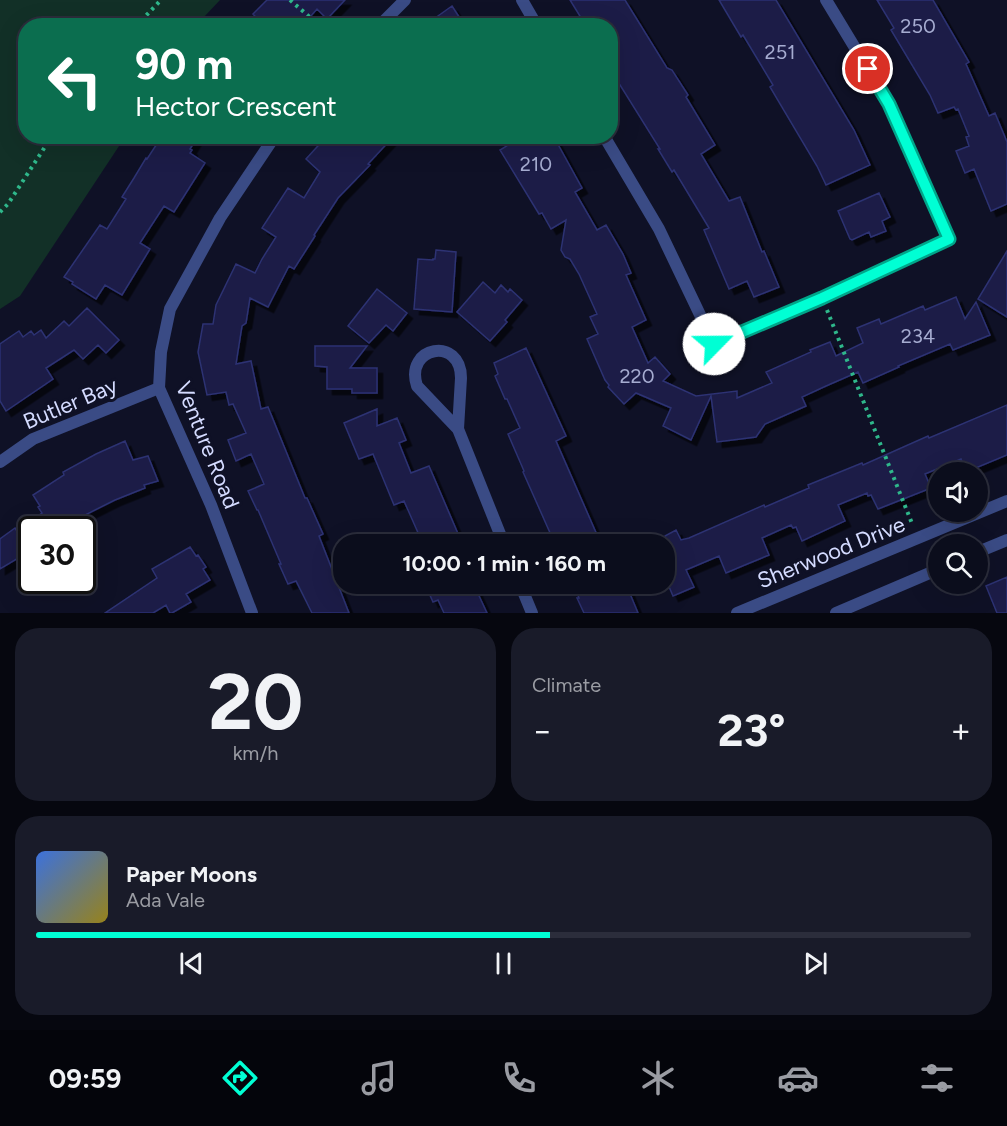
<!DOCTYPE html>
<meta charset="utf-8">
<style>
:root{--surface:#0b0d1c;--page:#191b29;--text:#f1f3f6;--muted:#9a9ca3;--line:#2b2d3b;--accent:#00ffd4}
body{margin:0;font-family:Figtree,sans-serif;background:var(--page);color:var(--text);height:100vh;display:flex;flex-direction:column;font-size:22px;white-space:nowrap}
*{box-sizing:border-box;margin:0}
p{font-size:20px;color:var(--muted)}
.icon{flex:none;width:33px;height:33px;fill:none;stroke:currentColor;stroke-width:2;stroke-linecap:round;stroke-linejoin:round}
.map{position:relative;height:613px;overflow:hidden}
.panel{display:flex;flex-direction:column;gap:15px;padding:15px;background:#06070f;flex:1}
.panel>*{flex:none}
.banner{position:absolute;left:18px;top:18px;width:600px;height:126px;border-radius:24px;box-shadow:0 6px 24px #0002,0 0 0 2px var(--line);background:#0b6e4f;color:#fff;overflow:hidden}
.tools{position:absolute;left:928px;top:462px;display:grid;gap:12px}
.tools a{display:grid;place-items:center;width:60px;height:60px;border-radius:50%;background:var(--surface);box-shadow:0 6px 24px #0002,0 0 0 2px var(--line);font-size:30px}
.speed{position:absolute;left:18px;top:516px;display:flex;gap:12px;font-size:30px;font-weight:700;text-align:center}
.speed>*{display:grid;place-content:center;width:78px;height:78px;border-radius:50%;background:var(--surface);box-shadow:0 6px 24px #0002,0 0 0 2px var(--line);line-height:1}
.speed .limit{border:3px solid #111;border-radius:9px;background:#fff;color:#111}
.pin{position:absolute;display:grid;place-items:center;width:51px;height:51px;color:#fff;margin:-26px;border:3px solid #fff;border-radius:50%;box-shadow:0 2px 6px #0007}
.me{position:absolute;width:66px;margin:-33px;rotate:67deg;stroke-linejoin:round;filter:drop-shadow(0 0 4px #0008)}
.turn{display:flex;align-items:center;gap:21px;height:126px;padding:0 18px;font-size:27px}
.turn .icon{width:78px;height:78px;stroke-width:2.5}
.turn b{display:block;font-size:42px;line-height:51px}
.big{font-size:45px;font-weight:700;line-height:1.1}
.panel .tile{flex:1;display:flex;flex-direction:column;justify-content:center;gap:9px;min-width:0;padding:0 21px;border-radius:24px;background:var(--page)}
.panel .dial{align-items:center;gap:0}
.dial b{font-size:78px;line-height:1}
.song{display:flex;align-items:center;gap:18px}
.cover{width:72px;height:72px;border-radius:9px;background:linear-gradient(135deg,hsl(220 70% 55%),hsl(50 70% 35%))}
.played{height:6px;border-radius:3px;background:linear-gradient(90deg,var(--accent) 55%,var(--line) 55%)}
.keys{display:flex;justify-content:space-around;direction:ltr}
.heat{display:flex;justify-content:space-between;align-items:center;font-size:33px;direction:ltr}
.panel .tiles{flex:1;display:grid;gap:15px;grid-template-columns:1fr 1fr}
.tile:last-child{grid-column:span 2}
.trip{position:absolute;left:333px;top:534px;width:342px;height:60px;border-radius:24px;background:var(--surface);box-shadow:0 6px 24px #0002,0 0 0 2px var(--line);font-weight:700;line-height:60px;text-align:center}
.tab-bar{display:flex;height:96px;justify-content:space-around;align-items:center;background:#04050b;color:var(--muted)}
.tab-bar .icon{width:42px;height:42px}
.tab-bar .on{color:var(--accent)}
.tab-bar b{font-size:27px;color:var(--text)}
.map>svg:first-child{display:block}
.green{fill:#123027}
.building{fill:#1b1e47;stroke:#2d3273;stroke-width:1.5;filter:url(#shadow)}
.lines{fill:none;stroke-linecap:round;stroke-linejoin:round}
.path{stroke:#2fb88b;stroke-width:4;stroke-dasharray:3 4.5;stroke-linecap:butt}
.minor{stroke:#3a4b85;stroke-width:12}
.tertiary{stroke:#3a4b85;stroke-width:12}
.route-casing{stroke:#00a68a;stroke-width:15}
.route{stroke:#00ffd4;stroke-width:10}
.labels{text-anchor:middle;stroke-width:6;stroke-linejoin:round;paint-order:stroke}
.number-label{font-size:20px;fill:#a6acd1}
.street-label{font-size:22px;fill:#d4dbff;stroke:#0f1126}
</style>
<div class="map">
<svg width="1007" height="613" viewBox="0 0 1007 613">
<defs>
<filter id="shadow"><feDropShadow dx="5.5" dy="5.5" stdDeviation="0" flood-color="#0009"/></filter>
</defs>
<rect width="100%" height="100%" fill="#0f1126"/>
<path class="green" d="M 0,0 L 220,0 L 203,18 L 198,25 L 26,26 L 26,136 L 125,137 L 20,296 L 0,309 Z"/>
<path class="building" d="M 267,0 L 345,0 L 327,19 L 317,9 L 302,26 L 264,26 L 253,14 Z
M 570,0 L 625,0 L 667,68 L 672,70 L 688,95 L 686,97 L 715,145 L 701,154 L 729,201 L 740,197 L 762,252 L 764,251 L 779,287 L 754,297 L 747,281 L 729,289 L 704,230 L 709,228 L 674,170 L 672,172 L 658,149 L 660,149 L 610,69 L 610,26 L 586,26 Z
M 719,0 L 776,0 L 854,130 L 870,165 L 826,185 L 817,166 L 770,87 L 773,85 L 743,35 L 741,37 Z
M 877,0 L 933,0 L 969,62 L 966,64 L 989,116 L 995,113 L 1007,142 L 1007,204 L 991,211 L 974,169 L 965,173 L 956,151 L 969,146 L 966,137 L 969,136 L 958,109 L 956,110 L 954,107 L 938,113 L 930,95 L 891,30 L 894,28 Z
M 452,6 L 465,26 L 424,26 Z
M 162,136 L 198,136 L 190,149 L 192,150 L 190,153 L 205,163 L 174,212 L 164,206 L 140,243 L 150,249 L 122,295 L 105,285 L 96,299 L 72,284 L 73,282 L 64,277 L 100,225 L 107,229 L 126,199 L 122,197 L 134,178 L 146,158 L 147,159 Z
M 327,136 L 394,136 L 368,164 L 370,165 L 338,198 L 314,235 L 315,236 L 294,269 L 289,266 L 268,307 L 250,298 L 246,323 L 242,326 L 236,364 L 251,361 L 261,409 L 268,407 L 305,498 L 307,498 L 323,534 L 319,536 L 349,613 L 312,613 L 296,581 L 288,584 L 279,564 L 281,564 L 258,510 L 257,510 L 248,491 L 264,484 L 251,454 L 236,461 L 228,440 L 246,433 L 233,404 L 229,405 L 226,392 L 207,395 L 198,352 L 203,324 L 213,324 L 216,305 L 236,264 L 255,273 L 262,259 L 276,237 L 262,228 L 288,188 L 304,198 L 320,172 L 306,159 Z
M 523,136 L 544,136 L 548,143 L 555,139 L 582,188 L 575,192 L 597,230 L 606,225 L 623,254 L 631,273 L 626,275 L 646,320 L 632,327 L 648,363 L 655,357 L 670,374 L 663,381 L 696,396 L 737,391 L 737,398 L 772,383 L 766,372 L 811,352 L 810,350 L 830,342 L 836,356 L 863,343 L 857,328 L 879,319 L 881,324 L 923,306 L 925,310 L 956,297 L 965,319 L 976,302 L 990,335 L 953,350 L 950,344 L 898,366 L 899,367 L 863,383 L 858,372 L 826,386 L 802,397 L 806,406 L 765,424 L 756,437 L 717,442 L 711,396 L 691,440 L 663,426 L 671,408 L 636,393 L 624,404 L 608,387 L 609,385 L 605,380 L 587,339 L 598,334 L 590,317 L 597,314 L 579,274 L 570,259 L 565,257 L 561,250 L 566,220 L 551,229 L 542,213 L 539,214 L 500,150 Z
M 879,193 L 890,217 L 882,221 L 886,231 L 871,237 L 869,232 L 852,240 L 850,239 L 838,211 Z
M 436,250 L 456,252 L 452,312 L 414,309 L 418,259 L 433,260 L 433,259 L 435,259 Z
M 1007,251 L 1007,317 L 978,299 Z
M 483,282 L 495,293 L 501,285 L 508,292 L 510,289 L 522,300 L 505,320 L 507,322 L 490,341 L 457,312 Z
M 377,289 L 407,313 L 393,331 L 386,325 L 369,343 L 348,326 Z
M 87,308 L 119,340 L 106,353 L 98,345 L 83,359 L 74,350 L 46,368 L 53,379 L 6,411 L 0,401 L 0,344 L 19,331 L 23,337 L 31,331 L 34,335 L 41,330 L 46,338 L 64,321 L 69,326 Z
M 315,346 L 367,346 L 350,368 L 377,368 L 377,393 L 352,393 L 352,389 L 327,389 L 327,367 L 315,366 Z
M 526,348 L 566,436 L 556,441 L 601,544 L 555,544 L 523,472 L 524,471 L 508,434 L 520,428 L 507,399 L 505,399 L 495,376 L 498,374 L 494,363 Z
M 1007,405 L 1007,455 L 966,472 L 961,459 L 925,474 L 931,488 L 878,509 L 871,495 L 868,496 L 867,493 L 838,505 L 845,521 L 802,541 L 796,527 L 793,528 L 791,525 L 762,538 L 769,555 L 740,567 L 726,573 L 719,556 L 686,570 L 694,587 L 673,596 L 664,575 L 665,536 L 676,530 L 681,540 L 689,538 L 764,505 L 765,507 L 809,488 L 808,485 L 862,463 L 863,465 L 928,436 L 929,438 Z
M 377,409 L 377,426 L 397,418 L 406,440 L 399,443 L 411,473 L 429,466 L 459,536 L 437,544 L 423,544 L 404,501 L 394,505 L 373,454 L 359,459 L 344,423 Z
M 125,441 L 133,460 L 148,456 L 158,481 L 144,485 L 145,488 L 115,500 L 77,519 L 84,530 L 18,530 L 42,513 L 38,507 L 40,506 L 33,495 L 64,475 L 63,472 L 96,454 Z
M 15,528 L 30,551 L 0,569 L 0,539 Z
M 190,547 L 196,556 L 198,555 L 206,567 L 203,569 L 210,580 L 186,594 L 191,602 L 172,613 L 170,613 L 166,605 L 153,613 L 105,613 L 157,578 L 152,569 Z
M 1007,577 L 1007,613 L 997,613 L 986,586 Z
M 425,584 L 477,584 L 474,585 L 487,613 L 444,613 L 438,600 L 433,602 Z
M 573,584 L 626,584 L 638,613 L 584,613 L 577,598 L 579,598 Z"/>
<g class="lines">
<path class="path" d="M 290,0 L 320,26
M 136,26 L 161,0
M 0,212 L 8,204 L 52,136
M 827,310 L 913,526"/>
<path class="minor" d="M 522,0 L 537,26
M 379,26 L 405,0
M 604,136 L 659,229 L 714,344 L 822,298 L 949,239 L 889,104 L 826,0
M 458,429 L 461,378 C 461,336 404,346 417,386 L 458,429 L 504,544
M 0,462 L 33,439 L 159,388
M 520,584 L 532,613
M 252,613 L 211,505 L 159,388 L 161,352 L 170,309 L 220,218 L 275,136"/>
<path class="tertiary" d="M 978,552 L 1007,540
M 737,613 L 1007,501
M 836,613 L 939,569"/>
</g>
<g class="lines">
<g class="route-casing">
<path id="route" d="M 714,344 L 822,298 L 949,239 L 889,104 L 868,69"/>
</g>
<use href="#route" class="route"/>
</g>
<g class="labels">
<g class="number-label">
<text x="918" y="33">250</text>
<text x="780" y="59">251</text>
<text x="536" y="171">210</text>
<text x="918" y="343">234</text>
<text x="637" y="383">220</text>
</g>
<g class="street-label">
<text transform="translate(70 403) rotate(-23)" y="8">Butler Bay</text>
<text transform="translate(208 445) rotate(68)" y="8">Venture Road</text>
<text transform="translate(831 552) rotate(-22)" y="8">Sherwood Drive</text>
</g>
</g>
</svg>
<div class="tools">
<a><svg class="icon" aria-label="sound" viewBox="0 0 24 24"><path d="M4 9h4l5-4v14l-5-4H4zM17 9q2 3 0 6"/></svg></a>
<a><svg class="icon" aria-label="search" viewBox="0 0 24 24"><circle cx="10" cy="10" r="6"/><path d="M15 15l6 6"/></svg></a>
</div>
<div class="speed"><div class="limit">30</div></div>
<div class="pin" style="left:868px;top:69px;background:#d93025"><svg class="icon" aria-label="arrive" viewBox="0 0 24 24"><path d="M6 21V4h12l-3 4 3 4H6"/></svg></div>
<svg class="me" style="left:714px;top:344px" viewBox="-20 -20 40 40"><circle r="19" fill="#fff"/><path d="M0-13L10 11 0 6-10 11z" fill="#00ffd4"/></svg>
<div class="trip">10:00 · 1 min · 160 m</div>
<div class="banner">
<div class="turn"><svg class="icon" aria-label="left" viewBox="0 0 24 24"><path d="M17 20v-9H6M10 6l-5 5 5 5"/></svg><div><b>90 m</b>Hector Crescent</div></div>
</div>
</div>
<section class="panel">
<div class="tiles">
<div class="tile dial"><b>20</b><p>km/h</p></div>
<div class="tile"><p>Climate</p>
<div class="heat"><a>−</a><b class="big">23°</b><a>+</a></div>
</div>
<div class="tile">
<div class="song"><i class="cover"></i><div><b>Paper Moons</b><p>Ada Vale</p></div></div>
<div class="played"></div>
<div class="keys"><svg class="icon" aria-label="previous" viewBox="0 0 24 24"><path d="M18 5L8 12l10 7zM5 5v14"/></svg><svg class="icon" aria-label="pause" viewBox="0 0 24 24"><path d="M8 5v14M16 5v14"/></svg><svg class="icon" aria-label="next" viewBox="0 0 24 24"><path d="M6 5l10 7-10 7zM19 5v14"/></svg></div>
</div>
</div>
</section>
<nav class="tab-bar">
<b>09:59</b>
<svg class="icon on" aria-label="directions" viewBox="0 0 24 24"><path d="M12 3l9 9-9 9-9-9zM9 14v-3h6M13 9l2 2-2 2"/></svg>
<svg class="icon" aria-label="music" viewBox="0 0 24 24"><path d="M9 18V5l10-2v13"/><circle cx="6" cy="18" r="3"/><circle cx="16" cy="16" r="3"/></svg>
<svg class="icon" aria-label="phone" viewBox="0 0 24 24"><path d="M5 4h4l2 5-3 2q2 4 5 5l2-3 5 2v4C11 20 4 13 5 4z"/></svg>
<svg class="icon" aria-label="climate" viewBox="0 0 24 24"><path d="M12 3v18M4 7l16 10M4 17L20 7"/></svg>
<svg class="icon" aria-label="car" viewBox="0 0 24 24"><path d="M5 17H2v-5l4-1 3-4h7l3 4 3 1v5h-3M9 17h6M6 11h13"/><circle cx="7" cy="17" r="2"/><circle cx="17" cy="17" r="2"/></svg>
<svg class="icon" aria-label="filters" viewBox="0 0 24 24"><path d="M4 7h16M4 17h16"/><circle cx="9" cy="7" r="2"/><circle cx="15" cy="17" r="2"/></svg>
</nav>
